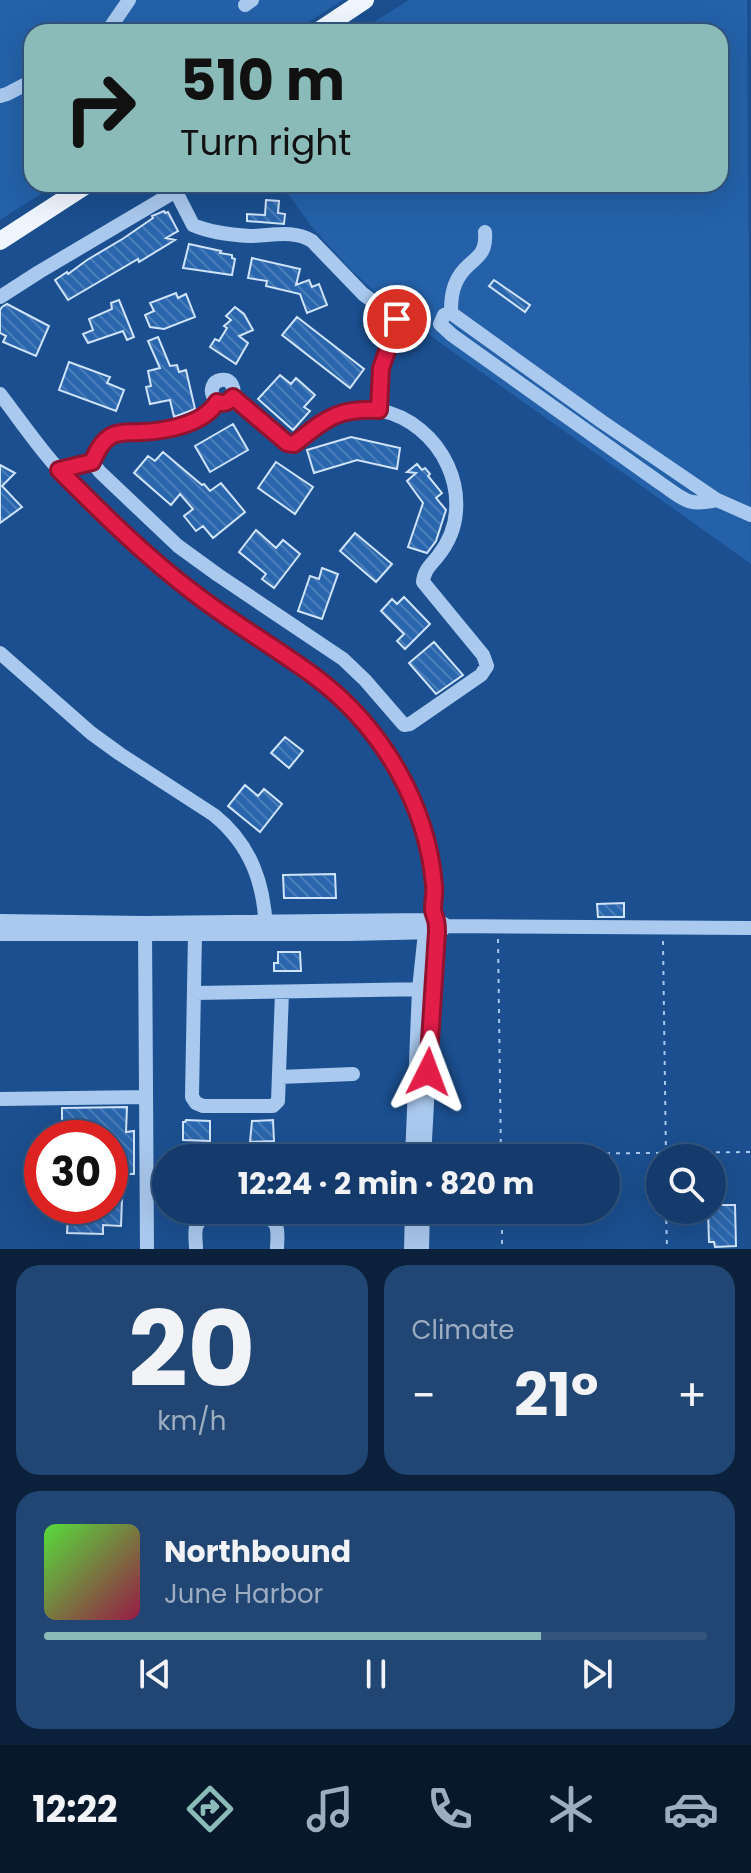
<!DOCTYPE html>
<meta charset="utf-8">
<style>
:root{--surface:#143b6b;--page:#214673;--text:#f1f3f6;--muted:#9dadc1;--line:#33557e;--accent:#8bbbb9}
body{margin:0;font-family:Poppins,sans-serif;background:var(--page);color:var(--text);height:100vh;display:flex;flex-direction:column;font-size:30px;white-space:nowrap}
*{box-sizing:border-box;margin:0}
p{font-size:26px;color:var(--muted)}
.icon{flex:none;width:44px;height:44px;fill:none;stroke:currentColor;stroke-width:2;stroke-linecap:round;stroke-linejoin:round}
.map{position:relative;height:1249px;overflow:hidden}
.sheet{display:flex;flex-direction:column;gap:16px;padding:16px;background:#0b203b;flex:1}
.sheet>*{flex:none}
.banner{position:absolute;left:24px;top:24px;width:704px;height:168px;border-radius:24px;box-shadow:0 8px 32px #0002,0 0 0 2px var(--line);background:#8bbbb9;color:#111;overflow:hidden}
.tools{position:absolute;left:646px;top:1144px;display:grid;gap:16px}
.tools a{display:grid;place-items:center;width:80px;height:80px;border-radius:50%;background:var(--surface);box-shadow:0 8px 32px #0002,0 0 0 2px var(--line);font-size:40px}
.speed{position:absolute;left:24px;top:1120px;display:flex;gap:16px;font-size:40px;font-weight:700;text-align:center}
.speed>*{display:grid;place-content:center;width:104px;height:104px;border-radius:50%;background:var(--surface);box-shadow:0 8px 32px #0002,0 0 0 2px var(--line);line-height:1}
.speed .limit{border:12px solid #d22;background:#fff;color:#111}
.pin{position:absolute;display:grid;place-items:center;width:68px;height:68px;color:#fff;margin:-34px;border:4px solid #fff;border-radius:50%;box-shadow:0 2px 8px #0007}
.me{position:absolute;width:88px;margin:-44px;rotate:3deg;stroke-linejoin:round;filter:drop-shadow(0 0 6px #0008)}
.turn{display:flex;align-items:center;gap:28px;height:168px;padding:0 24px;font-size:36px}
.turn .icon{width:104px;height:104px;stroke-width:2.5}
.turn b{display:block;font-size:56px;line-height:68px}
.big{font-size:60px;font-weight:700;line-height:1.1}
.sheet .card{flex:1;display:flex;flex-direction:column;justify-content:center;gap:12px;min-width:0;padding:0 28px;border-radius:24px;background:var(--page)}
.sheet .dial{align-items:center;gap:0}
.dial b{font-size:104px;line-height:1}
.song{display:flex;align-items:center;gap:24px}
.cover{width:96px;height:96px;border-radius:12px;background:linear-gradient(135deg,hsl(110 70% 55%),hsl(340 70% 35%))}
.played{height:8px;border-radius:4px;background:linear-gradient(90deg,var(--accent) 75%,var(--line) 75%)}
.keys{display:flex;justify-content:space-around;direction:ltr}
.heat{display:flex;justify-content:space-between;align-items:center;font-size:44px;direction:ltr}
.sheet .tiles{flex:1;display:grid;gap:16px;grid-template-columns:1fr 1fr}
.card:last-child{grid-column:span 2}
.trip{position:absolute;left:152px;top:1144px;width:468px;height:80px;border-radius:40px;background:var(--surface);box-shadow:0 8px 32px #0002,0 0 0 2px var(--line);font-weight:700;line-height:80px;text-align:center}
.menu{display:flex;height:128px;justify-content:space-around;align-items:center;background:#08182b;color:var(--muted)}
.menu .icon{width:56px;height:56px}
.menu .on{color:var(--accent)}
.menu b{font-size:36px;color:var(--text)}
.map>svg:first-child{display:block}
.green{fill:#2461a8}
.building{fill:url(#building-back-hatch);stroke:#cfe3fa;stroke-width:2}
.lines{fill:none;stroke-linecap:round;stroke-linejoin:round}
.path{stroke:#a9c9ee;stroke-width:2;stroke-dasharray:4 6;stroke-linecap:butt}
.minor{stroke:#a9c9ee;stroke-width:14}
.major{stroke:#f0f6ff;stroke-width:18}
.route-casing{stroke:#92132f;stroke-width:20}
.route{stroke:#e11d48;stroke-width:14}
</style>
<div class="map">
<svg width="751" height="1249" viewBox="0 0 751 1249">
<defs>
<pattern id="building-back-hatch" width="6" height="6" patternUnits="userSpaceOnUse" patternTransform="scale(2)"><rect width="6" height="6" fill="#2a66ad"/><path d="M-1 5l2 2M0 0l6 6M5-1l2 2" fill="none" stroke="#4a7db9"/></pattern>
</defs>
<rect width="100%" height="100%" fill="#1b4f8f"/>
<path class="green" d="M 0,0 L 343,0 L 293,32 L 32,32 L 32,184 L 56,184 L 0,220 Z
M 409,0 L 747,0 L 751,564 L 442,344 L 387,303 L 351,270 L 312,227 L 281,184 L 720,184 L 720,32 L 358,32 Z"/>
<path class="building" d="M 266,200 L 279,201 L 278,213 L 285,214 L 284,224 L 247,221 L 247,214 L 265,215 Z
M 164,211 L 165,213 L 168,212 L 178,231 L 166,238 L 175,240 L 139,262 L 138,259 L 68,300 L 55,280 L 67,272 L 68,274 L 87,260 L 124,238 L 153,218 L 152,216 Z
M 189,244 L 221,251 L 220,253 L 232,255 L 232,258 L 235,259 L 232,275 L 183,268 Z
M 252,258 L 300,269 L 296,285 L 309,280 L 312,287 L 319,284 L 327,305 L 307,313 L 300,294 L 266,286 L 267,281 L 248,278 Z
M 494,280 L 530,305 L 525,312 L 489,286 Z
M 176,293 L 178,298 L 186,294 L 195,317 L 164,329 L 150,327 L 145,315 L 154,311 L 150,303 Z
M 119,300 L 134,337 L 127,340 L 123,331 L 88,343 L 83,334 L 93,330 L 89,319 L 112,309 L 111,303 Z
M 7,304 L 49,326 L 36,356 L 3,342 L 6,336 L 0,333 L 0,310 L 2,307 Z
M 235,307 L 244,314 L 253,330 L 239,336 L 248,343 L 236,364 L 210,347 L 215,339 L 219,341 L 227,328 L 224,326 L 231,320 L 226,316 Z
M 297,317 L 364,369 L 350,388 L 282,335 Z
M 158,337 L 170,366 L 177,365 L 179,372 L 186,370 L 195,409 L 174,417 L 170,400 L 150,404 L 146,387 L 151,386 L 148,371 L 160,368 L 148,341 Z
M 69,362 L 110,377 L 107,383 L 124,390 L 116,411 L 59,390 Z
M 280,375 L 291,384 L 296,378 L 315,395 L 304,407 L 310,411 L 293,430 L 258,399 Z
M 233,424 L 248,450 L 210,472 L 195,446 Z
M 351,437 L 400,448 L 397,469 L 357,460 L 314,473 L 307,450 Z
M 163,452 L 202,485 L 204,484 L 210,491 L 221,483 L 245,512 L 213,538 L 203,526 L 196,531 L 184,516 L 193,509 L 180,494 L 171,505 L 134,473 L 148,456 L 155,461 Z
M 276,462 L 313,487 L 295,514 L 258,488 Z
M 417,464 L 422,470 L 425,468 L 430,474 L 428,476 L 442,493 L 436,498 L 446,510 L 436,541 L 427,553 L 408,547 L 423,503 L 407,481 L 416,473 L 407,472 Z
M 0,465 L 15,473 L 2,486 L 22,507 L 0,523 Z
M 256,530 L 276,548 L 283,540 L 300,554 L 274,588 L 262,579 L 266,574 L 239,552 Z
M 355,533 L 392,564 L 376,582 L 340,551 Z
M 322,568 L 338,574 L 322,619 L 298,611 L 310,576 L 319,579 Z
M 404,597 L 430,624 L 405,649 L 397,641 L 404,634 L 381,611 L 392,599 L 397,604 Z
M 434,642 L 463,675 L 436,694 L 409,663 Z
M 285,737 L 303,751 L 289,768 L 271,753 Z
M 245,785 L 258,796 L 264,789 L 282,804 L 260,832 L 228,806 Z
M 335,874 L 336,898 L 284,898 L 283,875 Z
M 624,903 L 624,917 L 598,917 L 597,904 Z
M 278,952 L 300,952 L 301,971 L 274,971 L 274,963 L 278,963 Z
M 127,1107 L 126,1132 L 134,1131 L 134,1174 L 110,1174 L 110,1138 L 75,1138 L 75,1126 L 62,1126 L 62,1108 Z
M 186,1120 L 210,1121 L 210,1141 L 183,1140 L 183,1122 L 185,1122 Z
M 273,1120 L 274,1141 L 250,1142 L 252,1121 Z
M 110,1198 L 122,1198 L 121,1226 L 103,1225 L 103,1234 L 67,1233 L 68,1217 L 64,1217 L 64,1206 L 110,1206 Z
M 713,1205 L 735,1205 L 736,1246 L 715,1247 L 714,1242 L 709,1242 L 708,1210 L 712,1210 Z"/>
<g class="lines">
<path class="path" d="M 498,939 L 501,1158
M 663,941 L 666,1158
M 436,1155 L 751,1152
M 502,1210 L 502,1249
M 666,1210 L 667,1249"/>
<path class="minor" d="M 245,5 L 252,0
M 107,32 L 129,0
M 0,96 L 7,94 L 32,81
M 172,184 L 193,225 C 209,232 232,235 250,236 C 271,236 293,229 312,241 L 363,294 L 397,319 L 397,323 L 381,368 L 379,410
M 0,297 L 39,272 L 176,191
M 451,313 C 451,299 452,287 460,275 C 472,257 487,259 485,232
M 0,394 C 20,420 38,447 60,471 C 100,515 146,557 194,593 C 258,642 334,678 382,744 C 406,777 425,827 432,867 C 433,875 434,883 434,891 C 434,902 431,911 437,920 L 424,1158
M 92,462 L 100,472 L 178,546 L 218,575 L 343,659 L 365,680 L 404,725 L 410,724 L 481,675 L 487,666 L 483,655 L 423,582 C 424,570 431,565 438,556 C 449,542 455,528 456,511 C 461,447 396,390 334,415 C 318,421 307,434 294,444 L 287,443 L 233,397 C 235,389 232,378 221,380 C 203,383 214,415 233,397
M 59,470 L 92,462 C 97,452 101,442 111,436 C 120,431 132,433 142,432 C 167,431 204,424 217,402
M 717,500 C 687,507 684,499 660,483 L 452,335 L 440,324 L 444,315 L 451,313 L 601,421 L 717,500 L 751,515
M 0,653 L 91,733 L 120,754 L 214,815 C 251,845 264,883 266,929
M 0,921 L 145,923 L 427,920 L 437,920 L 447,926 L 751,928
M 145,927 L 147,1249
M 0,934 L 349,934 L 437,932 L 443,929
M 195,934 L 192,1097 L 196,1103 L 203,1106 L 273,1106 L 278,1101 L 282,992
M 194,993 L 428,989
M 280,1077 L 353,1074
M 0,1099 L 146,1097
M 412,1158 L 419,989 L 426,923
M 196,1249 C 196,1238 192,1224 203,1219 L 267,1218 C 281,1222 277,1237 277,1249
M 411,1249 L 412,1210
M 422,1249 L 423,1210"/>
<path class="major" d="M 317,32 L 365,0
M 0,241 L 88,184"/>
</g>
<g class="lines">
<g class="route-casing">
<path id="route" d="M 397,319 L 397,323 L 381,368 L 379,410 C 336,408 326,419 294,444 L 287,443 L 233,397 C 228,403 224,404 217,402 C 204,424 167,431 142,432 C 132,433 120,431 111,436 C 101,442 97,452 92,462 L 59,470 C 102,513 145,556 194,593 C 234,624 278,649 318,679 C 382,728 427,804 434,885 C 435,893 433,901 433,909 C 433,913 435,916 436,920 C 437,921 437,931 437,932 L 428,1072"/>
</g>
<use href="#route" class="route"/>
</g>
</svg>
<div class="tools">
<a><svg class="icon" aria-label="search" viewBox="0 0 24 24"><circle cx="10" cy="10" r="6"/><path d="M15 15l6 6"/></svg></a>
</div>
<div class="speed"><div class="limit">30</div></div>
<div class="pin" style="left:397px;top:319px;background:#d93025"><svg class="icon" aria-label="arrive" viewBox="0 0 24 24"><path d="M6 21V4h12l-3 4 3 4H6"/></svg></div>
<svg class="me" style="left:428px;top:1072px" viewBox="-20 -20 40 40"><path d="M0-17L14 15 0 8-14 15z" fill="#e11d48" stroke="#fff" stroke-width="4"/></svg>
<div class="trip">12:24 · 2 min · 820 m</div>
<div class="banner">
<div class="turn"><svg class="icon" aria-label="right" viewBox="0 0 24 24"><path d="M7 20v-9h11M14 6l5 5-5 5"/></svg><div><b>510 m</b>Turn right</div></div>
</div>
</div>
<section class="sheet">
<div class="tiles">
<div class="card dial"><b>20</b><p>km/h</p></div>
<div class="card"><p>Climate</p>
<div class="heat"><a>−</a><b class="big">21°</b><a>+</a></div>
</div>
<div class="card">
<div class="song"><i class="cover"></i><div><b>Northbound</b><p>June Harbor</p></div></div>
<div class="played"></div>
<div class="keys"><svg class="icon" aria-label="previous" viewBox="0 0 24 24"><path d="M18 5L8 12l10 7zM5 5v14"/></svg><svg class="icon" aria-label="pause" viewBox="0 0 24 24"><path d="M8 5v14M16 5v14"/></svg><svg class="icon" aria-label="next" viewBox="0 0 24 24"><path d="M6 5l10 7-10 7zM19 5v14"/></svg></div>
</div>
</div>
</section>
<nav class="menu">
<b>12:22</b>
<svg class="icon on" aria-label="directions" viewBox="0 0 24 24"><path d="M12 3l9 9-9 9-9-9zM9 14v-3h6M13 9l2 2-2 2"/></svg>
<svg class="icon" aria-label="music" viewBox="0 0 24 24"><path d="M9 18V5l10-2v13"/><circle cx="6" cy="18" r="3"/><circle cx="16" cy="16" r="3"/></svg>
<svg class="icon" aria-label="phone" viewBox="0 0 24 24"><path d="M5 4h4l2 5-3 2q2 4 5 5l2-3 5 2v4C11 20 4 13 5 4z"/></svg>
<svg class="icon" aria-label="climate" viewBox="0 0 24 24"><path d="M12 3v18M4 7l16 10M4 17L20 7"/></svg>
<svg class="icon" aria-label="car" viewBox="0 0 24 24"><path d="M5 17H2v-5l4-1 3-4h7l3 4 3 1v5h-3M9 17h6M6 11h13"/><circle cx="7" cy="17" r="2"/><circle cx="17" cy="17" r="2"/></svg>
</nav>
